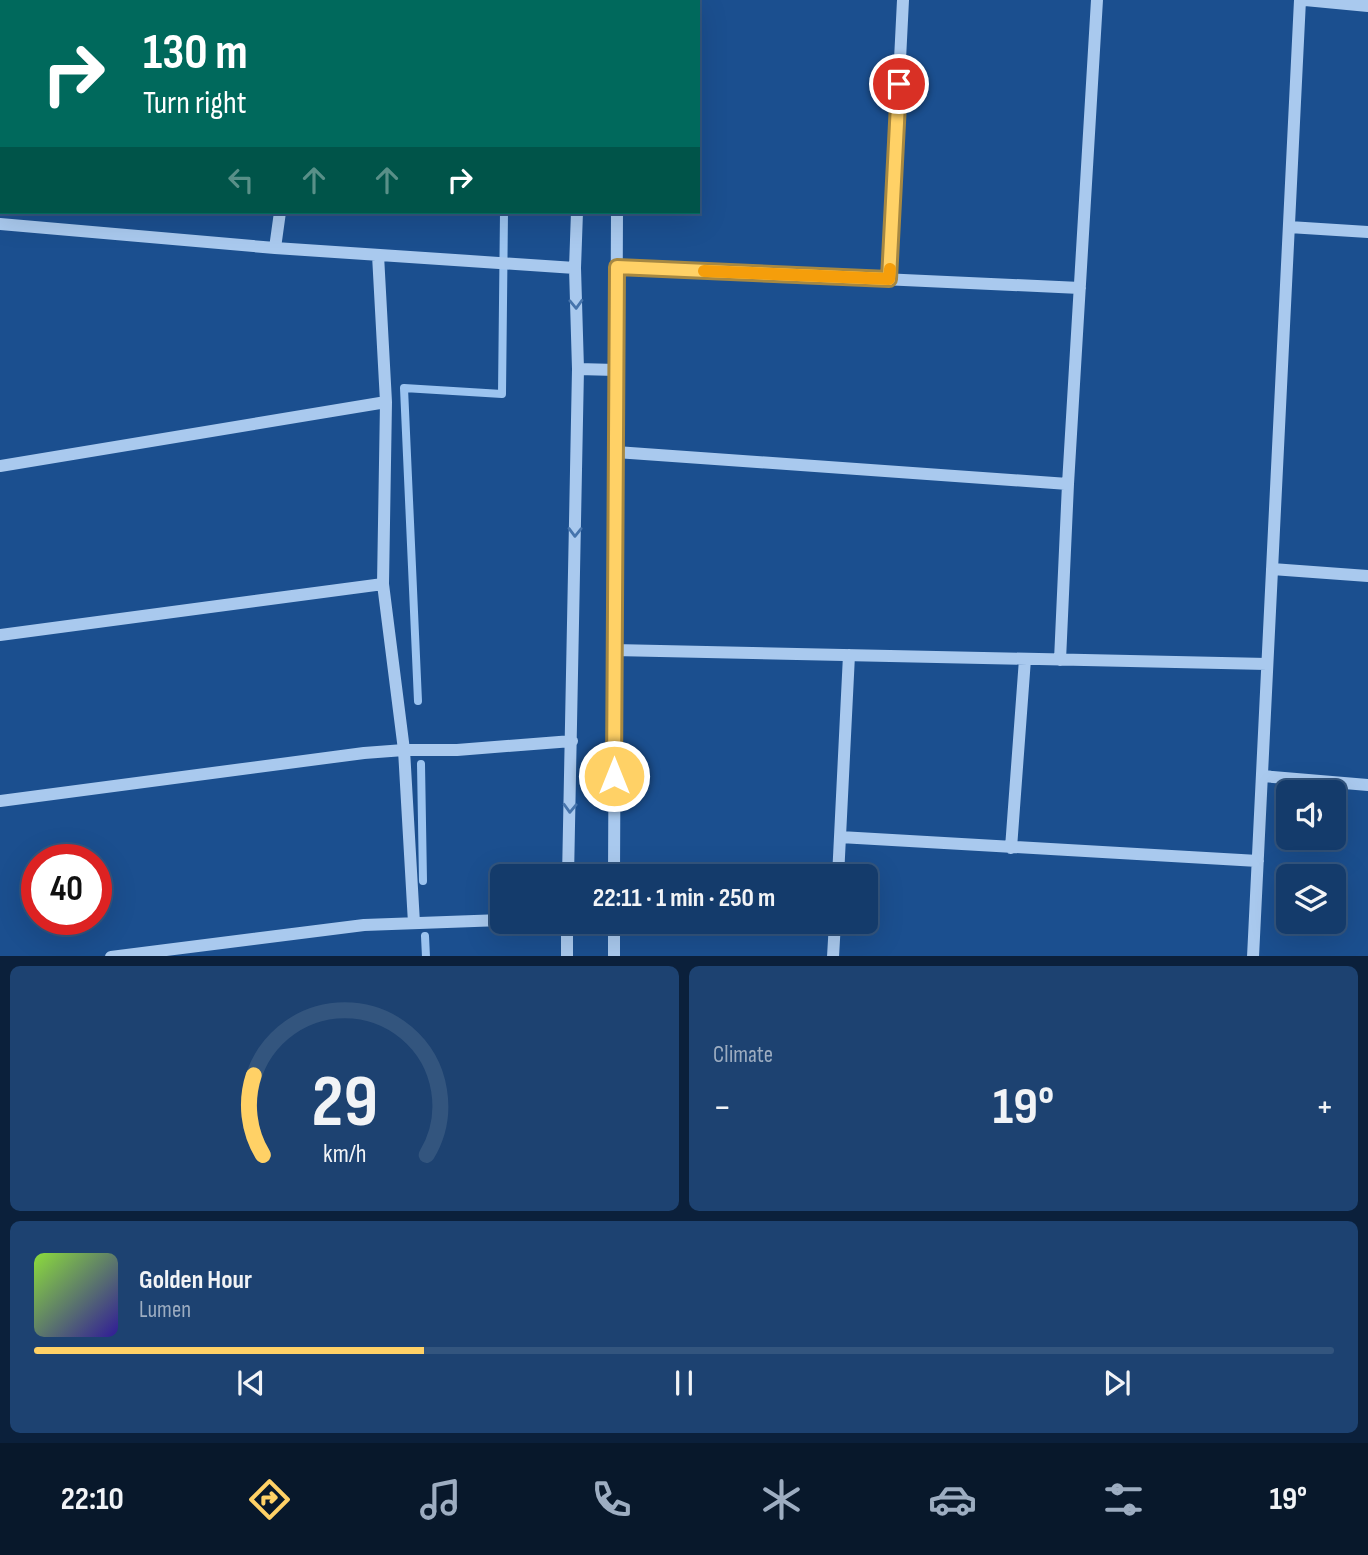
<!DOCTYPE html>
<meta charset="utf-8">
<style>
:root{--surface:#143b6b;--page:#1d4271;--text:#f1f3f6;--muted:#9dadc1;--line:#33557e;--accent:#ffd166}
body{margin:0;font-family:"Sofia Sans Condensed",sans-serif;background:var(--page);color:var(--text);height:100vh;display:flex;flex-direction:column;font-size:26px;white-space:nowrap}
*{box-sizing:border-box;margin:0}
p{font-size:23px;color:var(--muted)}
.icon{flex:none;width:38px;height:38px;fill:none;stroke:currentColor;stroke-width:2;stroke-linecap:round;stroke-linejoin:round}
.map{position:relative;height:956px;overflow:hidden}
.side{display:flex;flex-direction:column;gap:10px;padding:10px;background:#0b203b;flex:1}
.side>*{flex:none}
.hud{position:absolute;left:0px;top:0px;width:700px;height:214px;box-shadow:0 7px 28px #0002,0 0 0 2px var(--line);background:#00695c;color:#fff;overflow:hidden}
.fabs{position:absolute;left:1276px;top:780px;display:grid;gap:14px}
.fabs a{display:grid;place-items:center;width:70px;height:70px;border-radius:10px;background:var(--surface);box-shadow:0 7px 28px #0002,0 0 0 2px var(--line);font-size:35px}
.speed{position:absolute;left:21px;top:844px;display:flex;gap:14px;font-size:35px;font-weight:700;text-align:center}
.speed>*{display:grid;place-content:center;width:91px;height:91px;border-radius:50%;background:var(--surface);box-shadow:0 7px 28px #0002,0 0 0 2px var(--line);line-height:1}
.speed .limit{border:10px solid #d22;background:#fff;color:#111}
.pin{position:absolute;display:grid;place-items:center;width:60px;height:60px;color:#fff;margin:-30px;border:4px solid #fff;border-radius:50%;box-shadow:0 2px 7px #0007}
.me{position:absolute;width:77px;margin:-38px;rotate:0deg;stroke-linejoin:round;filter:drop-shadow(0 0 5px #0008)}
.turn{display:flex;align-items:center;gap:24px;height:147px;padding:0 28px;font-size:32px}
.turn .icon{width:91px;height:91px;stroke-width:2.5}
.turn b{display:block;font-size:49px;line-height:60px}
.lanes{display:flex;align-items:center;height:66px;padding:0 28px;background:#0003;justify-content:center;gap:35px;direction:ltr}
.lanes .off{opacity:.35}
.big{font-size:52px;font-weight:700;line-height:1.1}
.side .card{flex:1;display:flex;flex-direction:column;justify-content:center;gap:10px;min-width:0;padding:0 24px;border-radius:10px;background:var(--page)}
.side .dial{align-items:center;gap:0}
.dial svg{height:182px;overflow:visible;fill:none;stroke:var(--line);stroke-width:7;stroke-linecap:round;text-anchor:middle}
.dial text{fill:var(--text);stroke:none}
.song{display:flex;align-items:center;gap:21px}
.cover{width:84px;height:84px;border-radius:10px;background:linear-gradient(135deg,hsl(90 70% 55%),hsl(250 70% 35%))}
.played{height:7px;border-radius:4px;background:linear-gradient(90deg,var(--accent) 30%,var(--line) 30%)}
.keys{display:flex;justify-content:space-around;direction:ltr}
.heat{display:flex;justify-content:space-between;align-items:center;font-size:38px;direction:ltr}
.side .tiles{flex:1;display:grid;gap:10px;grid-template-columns:1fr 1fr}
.card:last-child{grid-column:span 2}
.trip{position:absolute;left:490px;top:864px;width:388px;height:70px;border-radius:10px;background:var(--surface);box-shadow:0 7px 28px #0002,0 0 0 2px var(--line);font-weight:700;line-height:70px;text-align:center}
.dock{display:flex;height:112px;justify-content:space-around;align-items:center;background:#08182b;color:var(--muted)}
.dock .icon{width:49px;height:49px}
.dock .selected{color:var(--accent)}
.dock b{font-size:32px;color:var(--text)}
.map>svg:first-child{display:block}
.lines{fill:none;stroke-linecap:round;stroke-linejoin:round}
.stream{stroke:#9cc4f0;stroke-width:8}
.minor{stroke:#a9c9ee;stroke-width:12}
.oneway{stroke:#4674ac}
.route-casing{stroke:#a68842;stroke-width:18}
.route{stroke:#ffd166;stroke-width:12}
.slow{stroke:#f59e0b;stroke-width:12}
</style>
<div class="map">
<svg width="1368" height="957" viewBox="0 0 1368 957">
<rect width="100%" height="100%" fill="#1b4f8f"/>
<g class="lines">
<path class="stream" d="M 506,2 L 506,0
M 418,701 L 404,388 L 502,394 L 504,212
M 421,764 L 423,881
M 425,936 L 426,957"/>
<path class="minor" d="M 1305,0 L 1368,6
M 307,2 L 308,0
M 586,2 L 586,0
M 620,2 L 620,0
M 0,25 L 2,6
M 0,224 L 275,248 L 575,268
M 1289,227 L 1368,232
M 275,248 L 280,212
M 378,255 L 386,402 L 383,584 L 404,750 L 414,923
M 616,267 L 1080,288
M 889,279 L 903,0
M 578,369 L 616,370
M 616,452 L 1068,484
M 0,466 L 386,402
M 1272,569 L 1368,576
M 0,635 L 383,584
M 614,650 L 1267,664
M 1060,660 L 1068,484 L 1097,0
M 1262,776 L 1368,785
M 0,801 L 364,753 L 404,750 L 457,750 L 572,741
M 840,837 L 1258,861
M 1011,848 L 1025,659
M 568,877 L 578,369 L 575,268 L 577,212
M 614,877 L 617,212
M 838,877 L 849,655
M 111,957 L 364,925 L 502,920
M 567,957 L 567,922
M 614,957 L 614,922
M 833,957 L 835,922
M 1253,957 L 1300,0"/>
</g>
<defs><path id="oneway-chevron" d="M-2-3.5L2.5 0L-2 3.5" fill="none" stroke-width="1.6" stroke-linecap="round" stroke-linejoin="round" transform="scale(1.75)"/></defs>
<g class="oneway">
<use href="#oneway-chevron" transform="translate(576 304) rotate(88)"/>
<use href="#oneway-chevron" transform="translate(575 532) rotate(91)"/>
<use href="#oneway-chevron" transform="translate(570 808) rotate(92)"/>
</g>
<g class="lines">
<g class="route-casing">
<path id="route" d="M 614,776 L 617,267 L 889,279 L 899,84"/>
</g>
<use href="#route" class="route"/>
<path class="slow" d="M 704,271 L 889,279 L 890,269"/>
</g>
</svg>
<div class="fabs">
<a><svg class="icon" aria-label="sound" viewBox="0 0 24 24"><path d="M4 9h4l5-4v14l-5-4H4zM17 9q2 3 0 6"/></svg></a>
<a><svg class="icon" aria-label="layers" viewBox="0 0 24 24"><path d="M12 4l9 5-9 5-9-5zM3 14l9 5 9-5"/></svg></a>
</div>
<div class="speed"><div class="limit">40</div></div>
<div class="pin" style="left:899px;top:84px;background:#d93025"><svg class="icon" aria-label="arrive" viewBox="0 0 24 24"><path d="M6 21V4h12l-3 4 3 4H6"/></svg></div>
<svg class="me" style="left:614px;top:776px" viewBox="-20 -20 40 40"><circle r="17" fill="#ffd166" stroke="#fff" stroke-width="3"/><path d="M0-11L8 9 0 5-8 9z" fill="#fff"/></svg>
<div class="trip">22:11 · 1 min · 250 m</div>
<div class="hud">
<div class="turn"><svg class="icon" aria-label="right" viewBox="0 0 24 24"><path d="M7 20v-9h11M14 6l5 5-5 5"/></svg><div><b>130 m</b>Turn right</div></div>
<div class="lanes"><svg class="icon off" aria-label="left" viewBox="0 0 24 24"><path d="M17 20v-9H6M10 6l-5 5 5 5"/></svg><svg class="icon off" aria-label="ahead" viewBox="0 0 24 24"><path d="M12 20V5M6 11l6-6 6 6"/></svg><svg class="icon off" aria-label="ahead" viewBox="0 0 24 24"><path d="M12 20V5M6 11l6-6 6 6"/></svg><svg class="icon" aria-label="right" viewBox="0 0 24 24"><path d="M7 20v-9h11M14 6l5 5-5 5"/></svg></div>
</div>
</div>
<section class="side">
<div class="tiles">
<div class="card dial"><svg viewBox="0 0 100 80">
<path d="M14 69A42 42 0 1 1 86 69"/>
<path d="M14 69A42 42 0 0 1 10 34" stroke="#ffd166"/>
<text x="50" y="56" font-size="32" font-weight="700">29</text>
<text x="50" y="72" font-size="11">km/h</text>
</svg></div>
<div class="card"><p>Climate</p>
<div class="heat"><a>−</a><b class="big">19°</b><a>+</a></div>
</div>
<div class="card">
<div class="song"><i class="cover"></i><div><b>Golden Hour</b><p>Lumen</p></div></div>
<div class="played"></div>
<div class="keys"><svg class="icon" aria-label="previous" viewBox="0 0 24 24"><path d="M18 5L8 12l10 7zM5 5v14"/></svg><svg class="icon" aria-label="pause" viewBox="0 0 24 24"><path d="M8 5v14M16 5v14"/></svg><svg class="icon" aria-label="next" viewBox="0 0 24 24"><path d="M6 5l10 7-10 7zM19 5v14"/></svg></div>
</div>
</div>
</section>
<nav class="dock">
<b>22:10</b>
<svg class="icon selected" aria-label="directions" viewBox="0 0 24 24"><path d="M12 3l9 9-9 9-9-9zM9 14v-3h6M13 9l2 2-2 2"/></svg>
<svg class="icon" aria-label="music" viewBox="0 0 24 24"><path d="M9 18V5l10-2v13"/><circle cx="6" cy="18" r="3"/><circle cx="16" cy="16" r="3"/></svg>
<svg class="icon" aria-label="phone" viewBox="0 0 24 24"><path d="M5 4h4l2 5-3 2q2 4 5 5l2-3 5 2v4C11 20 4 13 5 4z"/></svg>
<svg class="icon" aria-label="climate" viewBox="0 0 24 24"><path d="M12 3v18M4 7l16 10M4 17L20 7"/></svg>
<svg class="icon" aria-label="car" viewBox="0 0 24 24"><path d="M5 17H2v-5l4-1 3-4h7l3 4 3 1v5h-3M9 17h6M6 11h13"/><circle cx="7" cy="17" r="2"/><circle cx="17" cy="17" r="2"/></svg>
<svg class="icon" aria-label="filters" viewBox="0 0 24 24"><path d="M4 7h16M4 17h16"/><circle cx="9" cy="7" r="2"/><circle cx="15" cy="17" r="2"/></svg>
<b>19°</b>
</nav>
